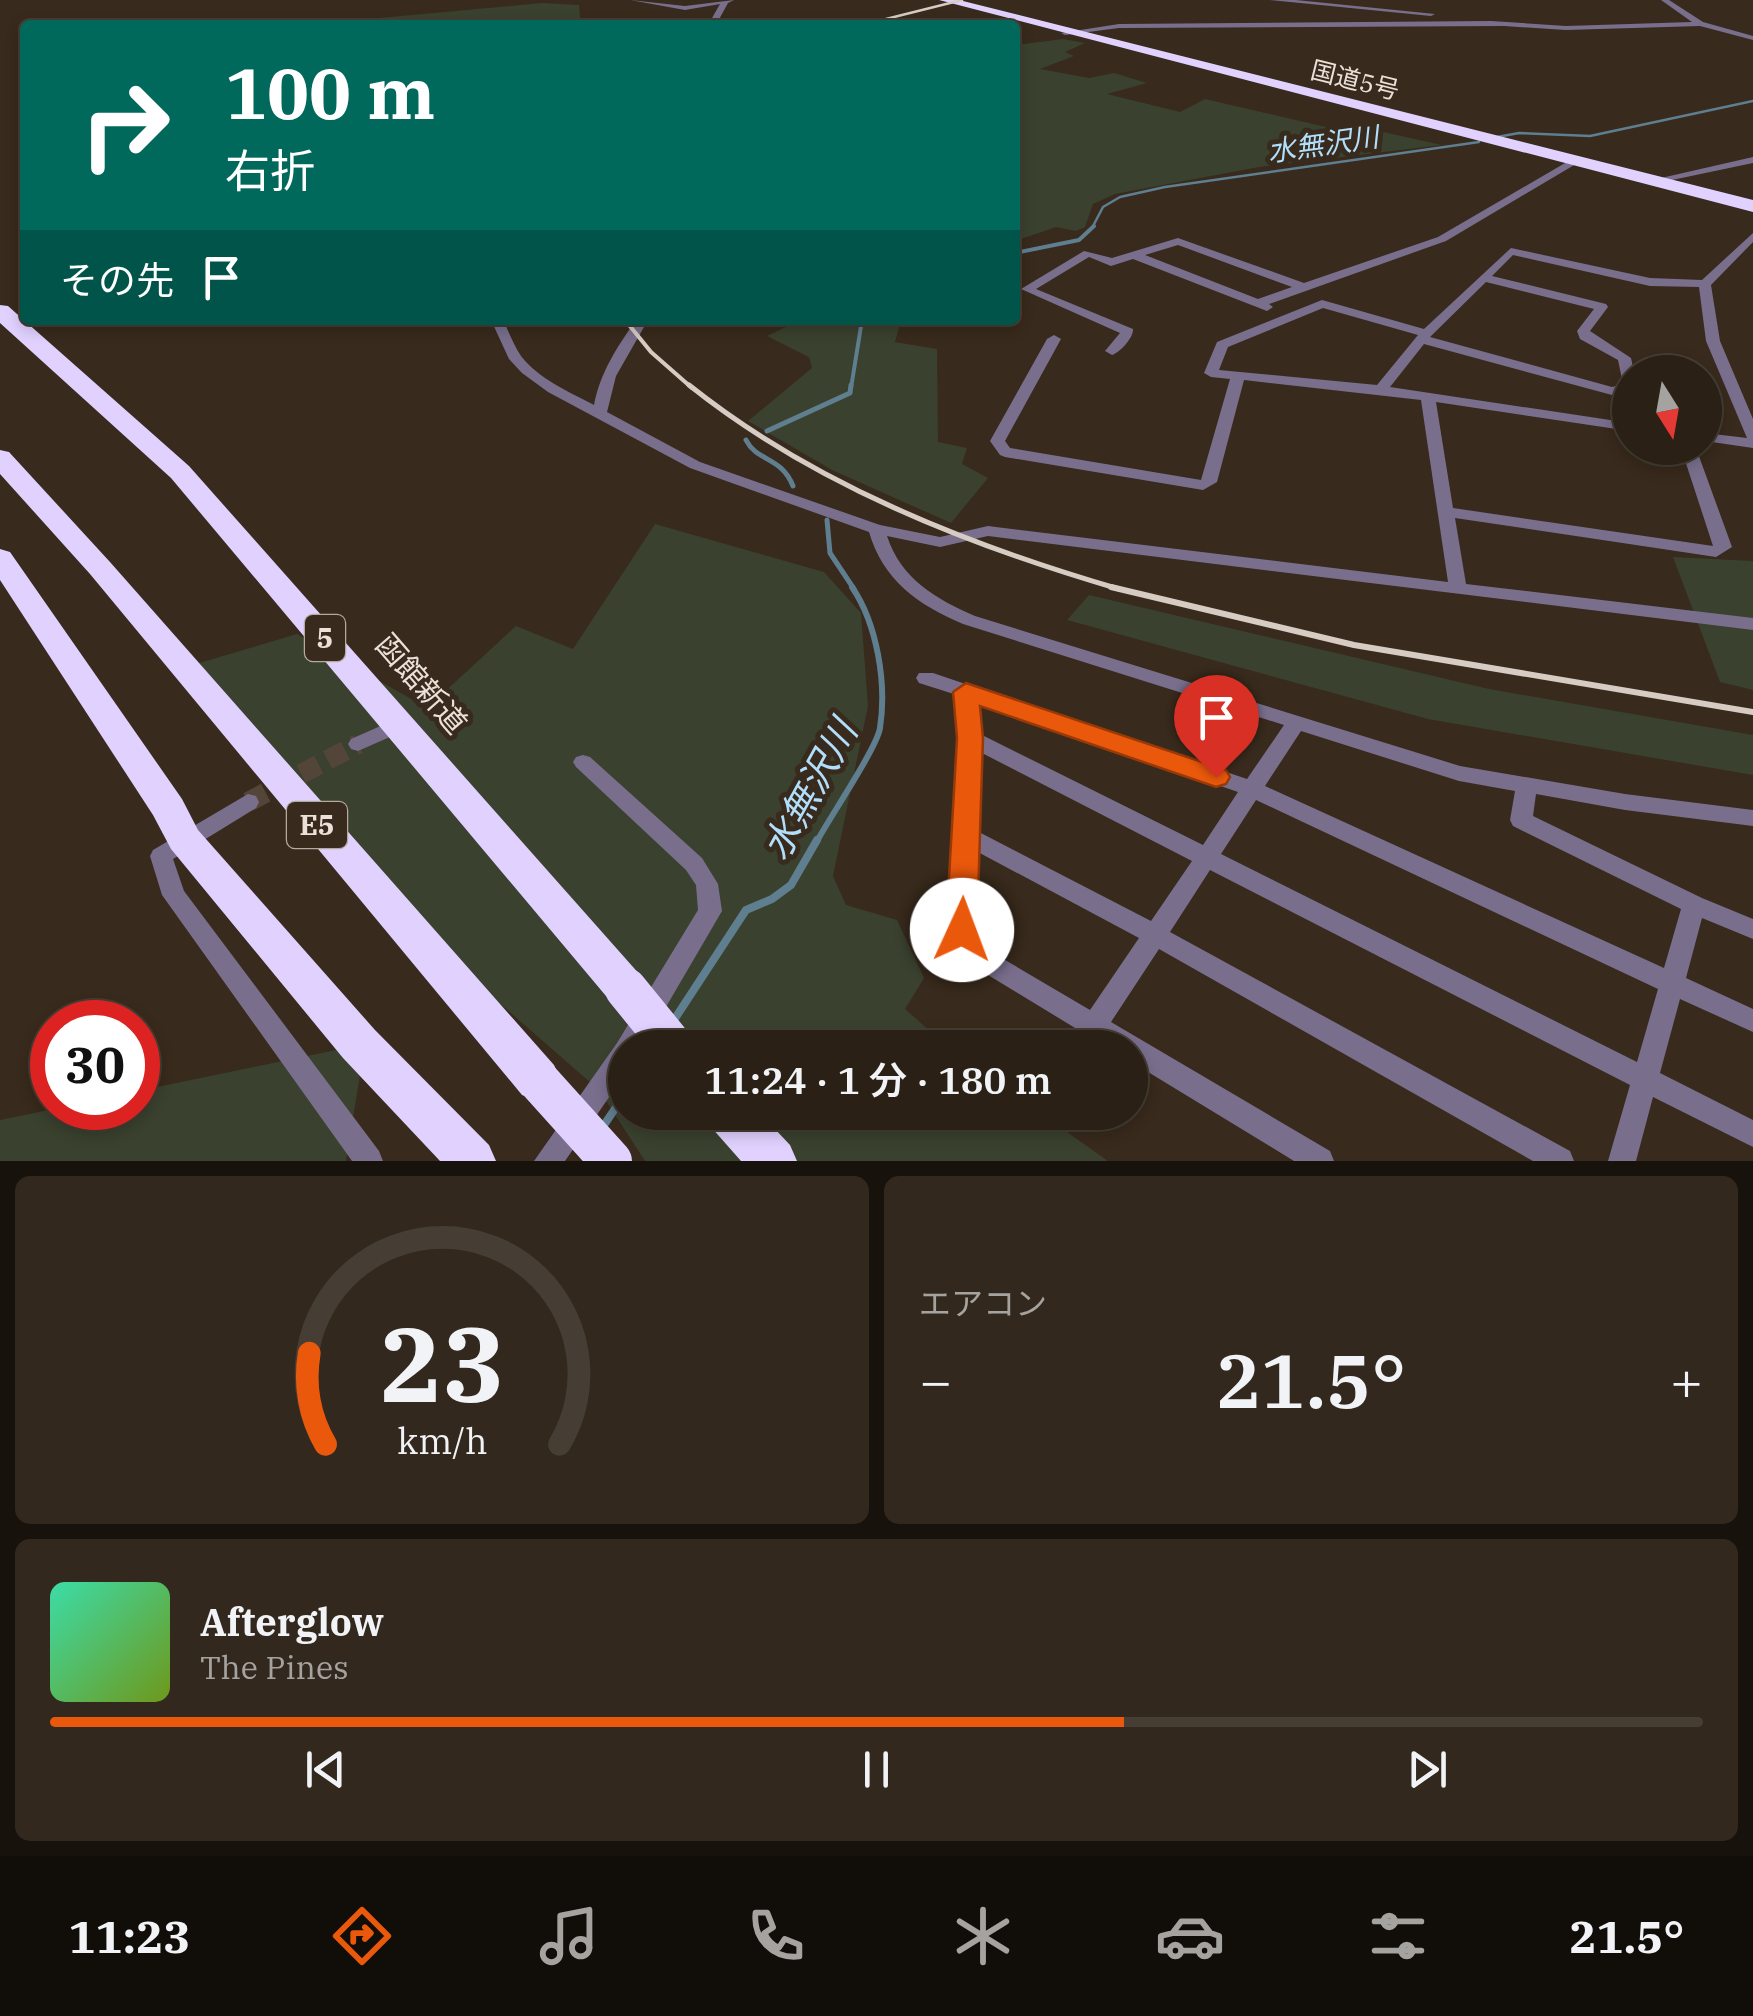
<!DOCTYPE html>
<html lang="ja">
<meta charset="utf-8">
<style>
:root{--surface:#2a2015;--page:#32281e;--text:#f1f3f6;--muted:#a5a3a0;--line:#463e34;--accent:#ea580c}
body{margin:0;font-family:"IBM Plex Serif","Noto Sans JP",serif;background:var(--page);color:var(--text);height:100vh;display:flex;flex-direction:column;font-size:38px;white-space:nowrap}
*{box-sizing:border-box;margin:0}
p{font-size:32px;color:var(--muted)}
.icon{flex:none;width:55px;height:55px;fill:none;stroke:currentColor;stroke-width:2;stroke-linecap:round;stroke-linejoin:round}
.map{position:relative;height:1161px;overflow:hidden}
.side{display:flex;flex-direction:column;gap:15px;padding:15px;background:#17120c;flex:1}
.side>*{flex:none}
.top-card{position:absolute;left:20px;top:20px;width:1000px;height:305px;border-radius:10px;box-shadow:0 5px 15px #0003,0 0 0 2px var(--line);background:#00695c;color:#fff;overflow:hidden}
.needle{width:65px;rotate:169deg}
.buttons{position:absolute;left:1612px;top:355px;display:grid;gap:20px}
.buttons a{display:grid;place-items:center;width:110px;height:110px;border-radius:50%;background:var(--surface);box-shadow:0 5px 15px #0003,0 0 0 2px var(--line);font-size:50px}
.speed{position:absolute;left:30px;top:1000px;display:flex;gap:20px;font-size:50px;font-weight:700;text-align:center}
.speed>*{display:grid;place-content:center;width:130px;height:130px;border-radius:50%;background:var(--surface);box-shadow:0 5px 15px #0003,0 0 0 2px var(--line);line-height:1}
.speed .limit{border:15px solid #d22;background:#fff;color:#111}
.pin{position:absolute;display:grid;place-items:center;width:85px;height:85px;color:#fff;margin:-102px -42px;border-radius:50% 50% 50% 0;rotate:-45deg;box-shadow:0 0 10px #0007}
.pin .icon{rotate:45deg}
.me{position:absolute;width:110px;margin:-55px;rotate:2deg;stroke-linejoin:round;filter:drop-shadow(0 0 8px #0008)}
.turn{display:flex;align-items:center;gap:35px;height:210px;padding:0 40px;font-size:45px}
.turn .icon{width:130px;height:130px;stroke-width:2.5}
.turn b{display:block;font-size:70px;line-height:85px}
.then{display:flex;align-items:center;height:95px;padding:0 40px;background:#0003;gap:20px;font-size:38px}
.big{font-size:75px;font-weight:600;line-height:1.1}
.side .card{flex:1;display:flex;flex-direction:column;justify-content:center;gap:15px;min-width:0;padding:0 35px;border-radius:15px;background:var(--page)}
.side .dial{align-items:center;gap:0}
.dial svg{height:260px;overflow:visible;fill:none;stroke:var(--line);stroke-width:7;stroke-linecap:round;text-anchor:middle}
.dial text{fill:var(--text);stroke:none}
.song{display:flex;align-items:center;gap:30px}
.cover{width:120px;height:120px;border-radius:15px;background:linear-gradient(135deg,hsl(160 70% 55%),hsl(80 70% 35%))}
.played{height:10px;border-radius:5px;background:linear-gradient(90deg,var(--accent) 65%,var(--line) 65%)}
.keys{display:flex;justify-content:space-around;direction:ltr}
.heat{display:flex;justify-content:space-between;align-items:center;font-size:55px;direction:ltr}
.side .tiles{flex:1;display:grid;gap:15px;grid-template-columns:1fr 1fr}
.card:last-child{grid-column:span 2}
.trip{position:absolute;left:608px;top:1030px;width:540px;height:100px;border-radius:50px;background:var(--surface);box-shadow:0 5px 15px #0003,0 0 0 2px var(--line);font-weight:600;line-height:100px;text-align:center}
.tab-bar{display:flex;height:160px;justify-content:space-around;align-items:center;background:#110d08;color:var(--muted)}
.tab-bar .icon{width:70px;height:70px}
.tab-bar .selected{color:var(--accent)}
.tab-bar b{font-size:45px;color:var(--text)}
.map>svg:first-child{display:block}
.green{fill:#3a412e}
.lines{fill:none;stroke-linecap:round;stroke-linejoin:round}
.stream-far4{stroke:#5f7e90;stroke-width:2.5}
.stream-far3{stroke:#5f7e90;stroke-width:4}
.stream-far2{stroke:#5f7e90;stroke-width:5}
.stream-far1{stroke:#5f7e90;stroke-width:6}
.stream{stroke:#5f7e90;stroke-width:8}
.street-tunnel{stroke:#534538;stroke-width:20;stroke-dasharray:20 10;stroke-linecap:butt}
.street{fill:#796f8d;fill-rule:evenodd}
.highway{fill:#e0d1fe;fill-rule:evenodd}
.rail-far3{stroke:#d7ccc3;stroke-width:2.5}
.rail-far2{stroke:#d7ccc3;stroke-width:4}
.rail-far1{stroke:#d7ccc3;stroke-width:5}
.rail{stroke:#d7ccc3;stroke-width:6}
.highway-bridge{stroke:#e0d1fe;stroke-width:42}
.route{fill:#ea580c;stroke:#983908;stroke-width:2.5}
.labels{text-anchor:middle;stroke-width:10;stroke-linejoin:round;paint-order:stroke}
.far-street-label{font-size:25px;fill:#ebe1d8;stroke:#382a1c}
.far-water-label{font-size:28px;font-style:italic;fill:#b1defa;stroke:#382a1c}
.shield{fill:#382a1c;stroke:#b5aaa0;stroke-width:2.5}
.shield-label{font-size:28px;font-weight:bold;fill:#ebe1d8}
.street-label{font-size:30px;fill:#ebe1d8;stroke:#382a1c}
.near-water-label{font-size:38px;font-style:italic;fill:#b1defa;stroke:#382a1c}
</style>
<div class="map">
<svg width="1753" height="1161" viewBox="0 0 1753 1161">
<rect width="100%" height="100%" fill="#382a1c"/>
<path class="green" d="M 542,3 L 579,5 L 581,25 L 361,25 L 368,19 Z
M 1063,39 L 1085,43 L 1065,52 L 1074,56 L 1040,69 L 1089,78 L 1114,73 L 1147,83 L 1107,94 L 1180,112 L 1205,99 L 1356,134 L 1374,130 L 1442,145 L 1259,167 L 1115,194 L 1093,204 L 1085,227 L 1076,231 L 1056,227 L 1015,241 L 1015,45 Z
M 793,320 L 901,320 L 895,342 L 937,349 L 938,442 L 967,448 L 962,464 L 988,478 L 951,523 L 832,470 L 748,421 L 812,368 L 809,357 L 767,336 L 788,326 Z
M 655,524 L 824,572 L 861,613 L 868,706 L 833,876 L 846,905 L 897,920 L 924,978 L 905,1009 L 948,1047 L 625,1048 L 625,1112 L 1040,1113 L 1108,1161 L 645,1161 L 599,1090 L 325,851 L 179,669 L 297,634 L 427,708 L 516,626 L 573,649 Z
M 1673,557 L 1753,561 L 1753,690 L 1720,682 Z
M 1089,595 L 1489,689 L 1753,735 L 1753,775 L 1428,719 L 1067,620 Z
M 365,1044 L 346,1161 L 0,1161 L 0,1120 L 59,1108 L 138,1108 L 138,1091 Z"/>
<g class="lines">
<path class="stream-far4" d="M 1497,137 L 1519,133 L 1590,136 L 1753,101
M 1092,228 L 1103,207 L 1120,197 L 1165,187 L 1479,142"/>
<path class="stream-far3" d="M 1015,253 L 1079,240 L 1094,226
M 851,388 L 862,320"/>
<path class="stream-far2" d="M 767,431 L 850,393 L 851,385
M 746,440 C 757,462 781,456 793,486
M 827,520 L 830,553 L 854,589"/>
<path class="stream-far1" d="M 816,843 C 828,820 877,748 880,728 C 887,683 877,624 852,587"/>
<path class="stream" d="M 674,1020 L 746,910 L 772,899 L 791,885 L 817,840
M 604,1125 L 625,1094"/>
<path class="street-tunnel" d="M 248,802 L 358,744"/>
<path class="street" d="M 630,0 L 685,6 L 734,0 L 728,3 L 716,25 L 708,25 L 720,4 L 685,10 Z
M 1269,0 L 1296,0 L 1435,14 L 1431,16 Z
M 1661,0 L 1669,0 L 1703,22 L 1753,36 L 1753,40 L 1700,26 L 1566,30 L 1504,26 L 1119,28 L 1065,35 L 1061,33 L 1119,24 L 1491,21 L 1566,26 L 1692,22 Z
M 1753,157 L 1753,163 L 1653,184 L 1648,181 Z
M 1572,159 L 1581,161 L 1446,241 L 1269,304 L 1273,307 L 1267,311 L 1133,259 L 1111,266 L 1089,257 L 1036,289 L 1133,329 C 1134,337 1120,353 1112,355 L 1105,351 L 1120,333 L 1021,289 L 1084,251 L 1112,258 L 1178,238 L 1304,283 L 1438,237 ZM 1178,245 L 1292,287 L 1258,299 L 1145,255 Z
M 1753,233 L 1753,242 L 1711,285 L 1720,341 L 1753,419 L 1753,448 L 1705,441 L 1705,433 L 1747,438 L 1706,341 L 1699,287 L 1650,286 L 1513,255 L 1492,276 L 1606,304 L 1608,307 L 1590,331 L 1631,358 L 1634,372 L 1630,372 L 1630,391 L 1612,395 L 1424,344 L 1390,387 L 1630,423 L 1630,431 L 1436,402 L 1453,508 L 1713,546 L 1681,448 L 1696,448 L 1732,547 L 1716,557 L 1455,518 L 1466,584 L 1753,618 L 1753,630 L 988,536 L 940,547 L 887,536 C 901,579 936,599 975,616 L 1460,766 L 1625,794 L 1753,810 L 1753,826 L 1625,810 L 1536,794 L 1533,816 L 1702,898 L 1753,919 L 1753,939 L 1702,918 L 1686,978 L 1753,1009 L 1753,1032 L 1680,999 L 1660,1073 L 1753,1120 L 1753,1147 L 1653,1097 L 1636,1161 L 1608,1161 L 1630,1085 L 1210,870 L 1170,932 L 1570,1151 L 1574,1161 L 1533,1161 L 1159,949 L 1111,1022 L 1330,1151 L 1334,1161 L 1294,1161 L 1130,1061 L 1130,1048 L 1108,1048 L 965,961 L 950,930 L 960,738 L 957,695 L 919,683 L 916,678 L 919,673 L 933,673 L 1247,779 L 1284,725 L 963,624 C 918,605 883,580 869,532 L 690,468 L 548,392 L 522,373 L 509,359 L 491,320 L 503,320 C 509,332 514,346 521,356 C 539,379 569,392 594,405 C 600,373 617,347 636,320 L 648,320 L 616,376 L 607,412 L 700,462 L 880,525 L 940,537 L 988,526 L 1448,582 L 1421,400 L 1244,380 L 1217,482 L 1203,490 L 1005,457 L 1000,455 L 990,441 L 1047,339 L 1054,335 L 1061,339 L 1005,441 L 1010,448 L 1201,480 L 1230,379 L 1211,377 L 1204,373 L 1217,342 L 1322,300 L 1424,329 L 1511,248 L 1650,278 L 1702,280 ZM 1486,282 L 1594,309 L 1577,331 L 1580,339 L 1618,360 L 1623,384 L 1612,387 L 1430,337 ZM 1323,308 L 1418,335 L 1377,385 L 1219,370 L 1228,347 ZM 977,702 L 1238,792 L 1203,845 L 980,734 ZM 1301,731 L 1459,781 L 1515,791 L 1510,820 L 1513,826 L 1681,909 L 1664,968 L 1265,786 ZM 980,752 L 1192,861 L 1151,921 L 977,831 ZM 1256,800 L 1658,989 L 1637,1062 L 1221,854 ZM 976,851 L 1139,938 L 1090,1010 L 983,947 L 974,930 Z
M 401,717 L 408,719 L 411,724 L 408,729 L 358,751 L 351,749 L 348,744 L 351,739 Z
M 583,755 L 590,757 L 702,858 L 718,884 L 722,911 L 642,1048 L 625,1048 L 625,1074 L 565,1161 L 534,1161 L 617,1043 L 698,910 L 696,885 L 686,870 L 576,767 L 573,762 L 576,757 Z
M 248,794 L 256,796 L 259,802 L 256,808 L 173,859 L 184,891 L 379,1151 L 383,1161 L 352,1161 L 162,895 L 150,856 L 153,850 Z"/>
<path class="highway" d="M 939,0 L 959,0 L 1753,200 L 1753,212 Z
M 0,305 L 8,306 L 189,466 L 641,976 L 647,989 L 641,1002 L 626,1007 L 611,1002 L 171,478 L 0,323 Z
M 0,450 L 9,452 L 110,562 L 554,1065 L 561,1080 L 554,1095 L 538,1101 L 522,1095 L 90,574 L 0,474 Z
M 0,549 L 10,552 L 182,799 L 198,830 L 375,1030 L 489,1145 L 496,1161 L 440,1161 L 343,1058 L 171,849 L 153,815 L 0,580 Z
M 704,1112 L 759,1112 L 790,1145 L 797,1161 L 741,1161 L 711,1127 Z"/>
<path class="rail-far3" d="M 862,25 L 962,0"/>
<path class="rail-far2" d="M 625,320 L 651,352 L 692,388"/>
<path class="rail-far1" d="M 689,385 C 813,484 968,545 1119,589"/>
<path class="rail" d="M 1111,587 L 1354,645 L 1753,712"/>
<path class="highway-bridge" d="M 626,989 L 674,1048
M 538,1080 L 611,1161"/>
</g>
<path class="route" d="M 966,683 L 1226,770 L 1230,777 L 1226,784 L 1216,787 L 980,706 L 983,738 L 977,930 L 972,939 L 962,943 L 951,939 L 946,930 L 957,738 L 953,692 Z"/>
<g class="labels">
<g class="far-street-label">
<text transform="translate(1355 80) rotate(14)" y="9">国道5号</text>
</g>
<g class="far-water-label">
<text transform="translate(1323 144) rotate(-8)" y="10">水無沢川</text>
</g>
<g class="shield">
<rect x="305" y="615" width="40" height="46" rx="8"/>
<rect x="287" y="802" width="60" height="46" rx="8"/>
</g>
<g class="shield-label">
<text x="325" y="648">5</text>
<text x="317" y="835">E5</text>
</g>
<g class="street-label">
<text transform="translate(421 684) rotate(49)" y="10">函館新道</text>
</g>
<g class="near-water-label">
<text transform="translate(810 790) rotate(-61)" y="13">水無沢川</text>
</g>
</g>
</svg>
<div class="buttons">
<a><svg class="needle" viewBox="-14 -14 28 28"><path d="M0-13l5 13h-10z" fill="#e53935"/><path d="M0 13l5-13h-10z" fill="#a5a3a0"/></svg></a>
</div>
<div class="speed"><div class="limit">30</div></div>
<div class="pin" style="left:1216px;top:777px;background:#d93025"><svg class="icon" aria-label="arrive" viewBox="0 0 24 24"><path d="M6 21V4h12l-3 4 3 4H6"/></svg></div>
<svg class="me" style="left:962px;top:930px" viewBox="-20 -20 40 40"><circle r="19" fill="#fff"/><path d="M0-13L10 11 0 6-10 11z" fill="#ea580c"/></svg>
<div class="trip">11:24 · 1 分 · 180 m</div>
<div class="top-card">
<div class="turn"><svg class="icon" aria-label="right" viewBox="0 0 24 24"><path d="M7 20v-9h11M14 6l5 5-5 5"/></svg><div><b>100 m</b>右折</div></div>
<div class="then">その先<svg class="icon" aria-label="arrive" viewBox="0 0 24 24"><path d="M6 21V4h12l-3 4 3 4H6"/></svg></div>
</div>
</div>
<section class="side">
<div class="tiles">
<div class="card dial"><svg viewBox="0 0 100 80">
<path d="M14 69A42 42 0 1 1 86 69"/>
<path d="M14 69A42 42 0 0 1 9 41" stroke="#ea580c"/>
<text x="50" y="56" font-size="32" font-weight="700">23</text>
<text x="50" y="72" font-size="11">km/h</text>
</svg></div>
<div class="card"><p>エアコン</p>
<div class="heat"><a>−</a><b class="big">21.5°</b><a>+</a></div>
</div>
<div class="card">
<div class="song"><i class="cover"></i><div><b>Afterglow</b><p>The Pines</p></div></div>
<div class="played"></div>
<div class="keys"><svg class="icon" aria-label="previous" viewBox="0 0 24 24"><path d="M18 5L8 12l10 7zM5 5v14"/></svg><svg class="icon" aria-label="pause" viewBox="0 0 24 24"><path d="M8 5v14M16 5v14"/></svg><svg class="icon" aria-label="next" viewBox="0 0 24 24"><path d="M6 5l10 7-10 7zM19 5v14"/></svg></div>
</div>
</div>
</section>
<nav class="tab-bar">
<b>11:23</b>
<svg class="icon selected" aria-label="directions" viewBox="0 0 24 24"><path d="M12 3l9 9-9 9-9-9zM9 14v-3h6M13 9l2 2-2 2"/></svg>
<svg class="icon" aria-label="music" viewBox="0 0 24 24"><path d="M9 18V5l10-2v13"/><circle cx="6" cy="18" r="3"/><circle cx="16" cy="16" r="3"/></svg>
<svg class="icon" aria-label="phone" viewBox="0 0 24 24"><path d="M5 4h4l2 5-3 2q2 4 5 5l2-3 5 2v4C11 20 4 13 5 4z"/></svg>
<svg class="icon" aria-label="climate" viewBox="0 0 24 24"><path d="M12 3v18M4 7l16 10M4 17L20 7"/></svg>
<svg class="icon" aria-label="car" viewBox="0 0 24 24"><path d="M5 17H2v-5l4-1 3-4h7l3 4 3 1v5h-3M9 17h6M6 11h13"/><circle cx="7" cy="17" r="2"/><circle cx="17" cy="17" r="2"/></svg>
<svg class="icon" aria-label="filters" viewBox="0 0 24 24"><path d="M4 7h16M4 17h16"/><circle cx="9" cy="7" r="2"/><circle cx="15" cy="17" r="2"/></svg>
<b>21.5°</b>
</nav>
